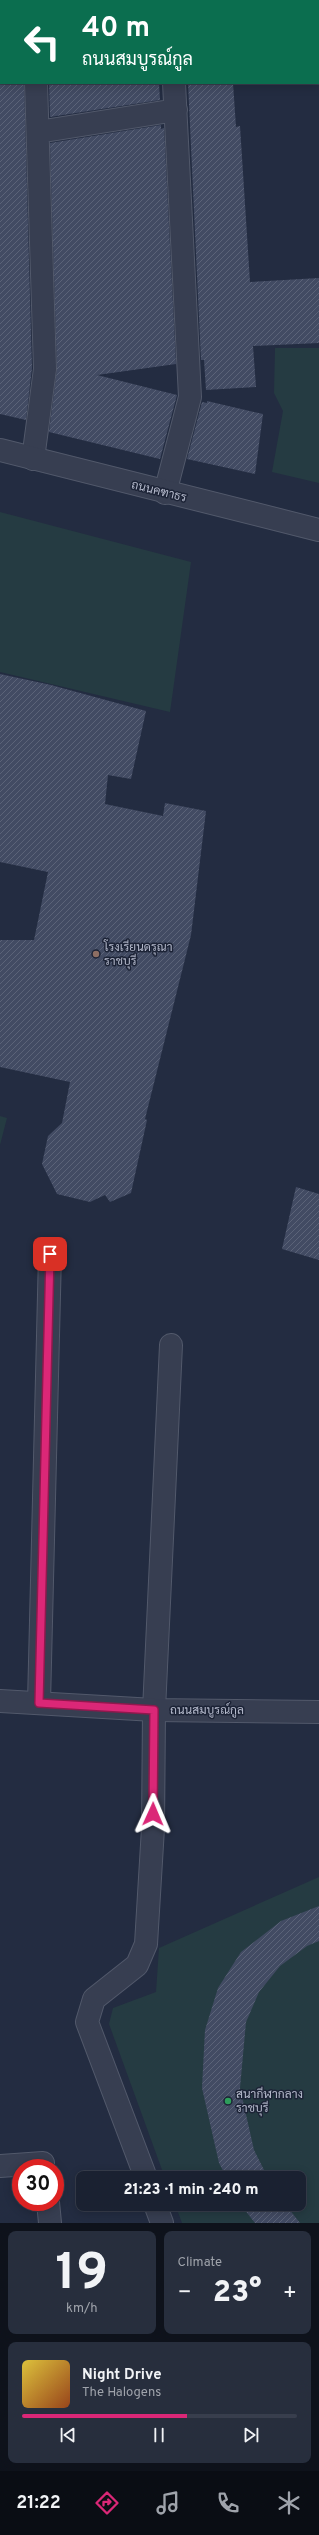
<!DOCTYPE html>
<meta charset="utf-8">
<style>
:root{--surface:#1a2131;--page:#272e3d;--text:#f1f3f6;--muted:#9fa3ab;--line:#383e4d;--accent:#db2777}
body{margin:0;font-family:Overpass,Sarabun,sans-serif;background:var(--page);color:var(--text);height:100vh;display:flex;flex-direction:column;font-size:15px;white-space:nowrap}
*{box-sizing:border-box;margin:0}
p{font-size:13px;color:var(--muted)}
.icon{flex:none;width:22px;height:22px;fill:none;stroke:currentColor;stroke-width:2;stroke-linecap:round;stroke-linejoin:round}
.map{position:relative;height:2223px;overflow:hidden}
.details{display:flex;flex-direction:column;gap:8px;padding:8px;background:#0e121b;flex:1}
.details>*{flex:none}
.top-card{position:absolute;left:0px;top:0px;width:319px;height:84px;box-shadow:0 2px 10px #0003,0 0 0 1px var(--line);background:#0b6e4f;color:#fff;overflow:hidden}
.speed{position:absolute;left:12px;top:2159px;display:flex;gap:8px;font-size:20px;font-weight:700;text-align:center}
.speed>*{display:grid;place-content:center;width:52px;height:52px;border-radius:50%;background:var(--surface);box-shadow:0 2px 10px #0003,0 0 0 1px var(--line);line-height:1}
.speed .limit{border:6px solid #d22;background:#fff;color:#111}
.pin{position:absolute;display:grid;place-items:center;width:34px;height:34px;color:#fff;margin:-17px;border-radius:8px;box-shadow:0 2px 6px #0006}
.me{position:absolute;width:44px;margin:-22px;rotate:1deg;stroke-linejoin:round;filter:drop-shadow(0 0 3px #0008)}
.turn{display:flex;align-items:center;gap:14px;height:84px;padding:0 16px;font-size:18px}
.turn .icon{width:52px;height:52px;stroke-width:2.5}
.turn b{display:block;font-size:28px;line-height:34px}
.big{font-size:30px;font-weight:800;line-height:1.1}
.details .widget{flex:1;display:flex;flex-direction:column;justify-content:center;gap:6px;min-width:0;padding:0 14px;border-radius:8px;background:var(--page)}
.details .dial{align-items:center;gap:0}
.dial b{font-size:52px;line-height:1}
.song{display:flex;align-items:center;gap:12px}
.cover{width:48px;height:48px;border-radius:6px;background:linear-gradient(135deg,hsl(50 70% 55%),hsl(20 70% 35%))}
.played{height:4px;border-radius:2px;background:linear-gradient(90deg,var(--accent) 60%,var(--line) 60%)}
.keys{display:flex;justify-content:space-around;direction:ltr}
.heat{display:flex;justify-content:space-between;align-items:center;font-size:22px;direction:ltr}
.details .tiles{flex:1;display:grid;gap:8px;grid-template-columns:1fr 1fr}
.widget:last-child{grid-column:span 2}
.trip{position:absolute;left:76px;top:2171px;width:230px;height:40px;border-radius:8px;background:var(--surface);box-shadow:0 2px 10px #0003,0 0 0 1px var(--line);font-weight:800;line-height:40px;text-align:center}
.dock{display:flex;height:64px;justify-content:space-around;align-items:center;background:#0a0d14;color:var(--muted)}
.dock .icon{width:28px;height:28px}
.dock .on{color:var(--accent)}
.dock b{font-size:18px;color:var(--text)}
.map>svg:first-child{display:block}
.grass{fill:#253b42}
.building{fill:url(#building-hatch)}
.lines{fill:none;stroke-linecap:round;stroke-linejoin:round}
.minor-casing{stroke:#52596b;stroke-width:24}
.tertiary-casing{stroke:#52596b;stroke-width:24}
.minor{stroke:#373e51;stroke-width:22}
.tertiary{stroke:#373e51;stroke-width:22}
.route-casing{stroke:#8e194d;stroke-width:10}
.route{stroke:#db2777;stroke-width:7}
.education-dot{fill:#8d6e63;stroke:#1c2336;stroke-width:1.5}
.leisure-dot{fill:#2e9e5b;stroke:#1c2336;stroke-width:1.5}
.labels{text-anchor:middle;stroke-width:3;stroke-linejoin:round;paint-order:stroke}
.street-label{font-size:12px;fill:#b4b9cb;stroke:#1c2336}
.poi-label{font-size:12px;fill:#b4b9cb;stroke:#1c2336;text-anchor:start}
</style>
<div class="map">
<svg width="319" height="2223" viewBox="0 0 319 2223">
<defs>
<pattern id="building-hatch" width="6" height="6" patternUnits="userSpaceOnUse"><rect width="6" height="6" fill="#424b63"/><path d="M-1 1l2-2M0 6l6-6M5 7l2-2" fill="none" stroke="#5b6378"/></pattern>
</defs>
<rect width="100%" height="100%" fill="#232c41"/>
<path class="grass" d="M 275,348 L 319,348 L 319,483 L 272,472 L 283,411 L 274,393 Z
M 0,512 L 191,562 L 170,712 L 0,672 Z
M 0,1116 L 7,1118 L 0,1145 Z
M 319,1877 L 319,2223 L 182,2223 L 175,2204 L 299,2204 L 299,2178 L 165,2178 L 109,2024 L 113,2008 L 156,1992 L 159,1948 Z"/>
<path class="building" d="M 0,83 L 24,83 L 32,368 L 26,420 L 0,414 Z
M 49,83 L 159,83 L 160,100 L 50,117 Z
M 188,83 L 233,83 L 236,127 L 240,126 L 250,282 L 319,278 L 319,343 L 253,346 L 256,387 L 206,390 L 204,360 L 201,360 Z
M 161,125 L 161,129 L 164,128 L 176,364 L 97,375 L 177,395 L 160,459 L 49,432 L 57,369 L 50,143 Z
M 207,401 L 263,414 L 255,474 L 187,459 L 202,402 L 207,403 Z
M 0,674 L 51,685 L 146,711 L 131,779 L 108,775 L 105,804 L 163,816 L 165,803 L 206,811 L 191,935 L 145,1119 L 147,1120 L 131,1193 L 110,1202 L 105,1195 L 90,1202 L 57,1194 L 42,1164 L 48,1136 L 62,1123 L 70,1082 L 0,1067 L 0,940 L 34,940 L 48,872 L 0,862 Z
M 296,1187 L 319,1194 L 319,1260 L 282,1249 Z
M 319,1906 L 319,1941 L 307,1946 L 280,1966 L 259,1992 L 246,2022 L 240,2088 L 254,2150 L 268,2178 L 227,2178 L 219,2163 L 202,2088 L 205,2030 L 218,1988 L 241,1952 L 281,1921 Z
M 240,2204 L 285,2204 L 300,2223 L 255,2223 Z"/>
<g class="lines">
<g class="minor-casing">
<path id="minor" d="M 31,0 L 31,1
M 167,0 L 167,1
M 38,132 L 176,110
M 33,459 L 45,369 L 36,83
M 165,493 L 190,397 L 174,83
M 39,1703 L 50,1254
M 0,2166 L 43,2163 L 43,2168
M 146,2178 L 87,2022 L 94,1999 L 137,1965 L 146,1944 L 153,1828 L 154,1710 L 171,1345
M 48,2202 L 50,2223
M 155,2204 L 162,2223"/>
</g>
<g class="tertiary-casing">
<path id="tertiary" d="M 0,450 L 319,530
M 0,1701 L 154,1710 L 319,1712"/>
</g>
<use href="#minor" class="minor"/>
<use href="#tertiary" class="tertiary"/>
</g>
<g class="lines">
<g class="route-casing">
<path id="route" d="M 50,1254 L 39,1703 L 154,1710 L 153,1814"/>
</g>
<use href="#route" class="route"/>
</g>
<circle class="education-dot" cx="96" cy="954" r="4"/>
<circle class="leisure-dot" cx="228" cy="2101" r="4"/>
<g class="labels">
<g class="street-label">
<text transform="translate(159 491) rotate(14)" y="4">ถนนคฑาธร</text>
<text x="207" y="1714">ถนนสมบูรณ์กูล</text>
</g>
<g class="poi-label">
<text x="104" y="951">โรงเรียนดรุณา<tspan x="104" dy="14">ราชบุรี</tspan></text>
<text x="236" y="2098">สนากีฬากลาง<tspan x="236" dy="14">ราชบุรี</tspan></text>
</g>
</g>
</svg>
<div class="speed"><div class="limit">30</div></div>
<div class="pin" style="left:50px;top:1254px;background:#d93025"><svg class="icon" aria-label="arrive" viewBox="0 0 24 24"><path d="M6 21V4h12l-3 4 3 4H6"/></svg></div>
<svg class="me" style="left:153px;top:1814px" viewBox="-20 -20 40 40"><path d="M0-17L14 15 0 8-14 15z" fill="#db2777" stroke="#fff" stroke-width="4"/></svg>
<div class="trip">21:23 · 1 min · 240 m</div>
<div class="top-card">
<div class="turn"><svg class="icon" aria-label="left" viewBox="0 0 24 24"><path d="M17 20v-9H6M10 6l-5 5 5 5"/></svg><div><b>40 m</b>ถนนสมบูรณ์กูล</div></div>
</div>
</div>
<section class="details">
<div class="tiles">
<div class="widget dial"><b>19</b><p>km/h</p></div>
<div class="widget"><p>Climate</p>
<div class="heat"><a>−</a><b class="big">23°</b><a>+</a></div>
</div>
<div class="widget">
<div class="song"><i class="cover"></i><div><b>Night Drive</b><p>The Halogens</p></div></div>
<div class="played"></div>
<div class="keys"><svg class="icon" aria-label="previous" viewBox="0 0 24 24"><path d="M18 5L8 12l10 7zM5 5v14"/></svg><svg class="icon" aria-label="pause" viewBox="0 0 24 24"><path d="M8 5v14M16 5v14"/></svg><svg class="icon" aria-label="next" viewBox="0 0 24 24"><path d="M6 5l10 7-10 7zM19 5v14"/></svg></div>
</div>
</div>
</section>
<nav class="dock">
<b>21:22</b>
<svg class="icon on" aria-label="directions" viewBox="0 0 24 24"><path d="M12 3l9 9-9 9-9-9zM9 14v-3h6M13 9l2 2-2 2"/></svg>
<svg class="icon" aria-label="music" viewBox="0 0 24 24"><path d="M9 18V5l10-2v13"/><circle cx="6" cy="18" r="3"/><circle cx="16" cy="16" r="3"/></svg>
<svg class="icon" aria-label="phone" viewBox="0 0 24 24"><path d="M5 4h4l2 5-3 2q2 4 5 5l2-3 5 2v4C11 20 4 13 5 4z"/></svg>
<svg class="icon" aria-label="climate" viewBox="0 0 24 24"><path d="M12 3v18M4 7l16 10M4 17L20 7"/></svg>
</nav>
